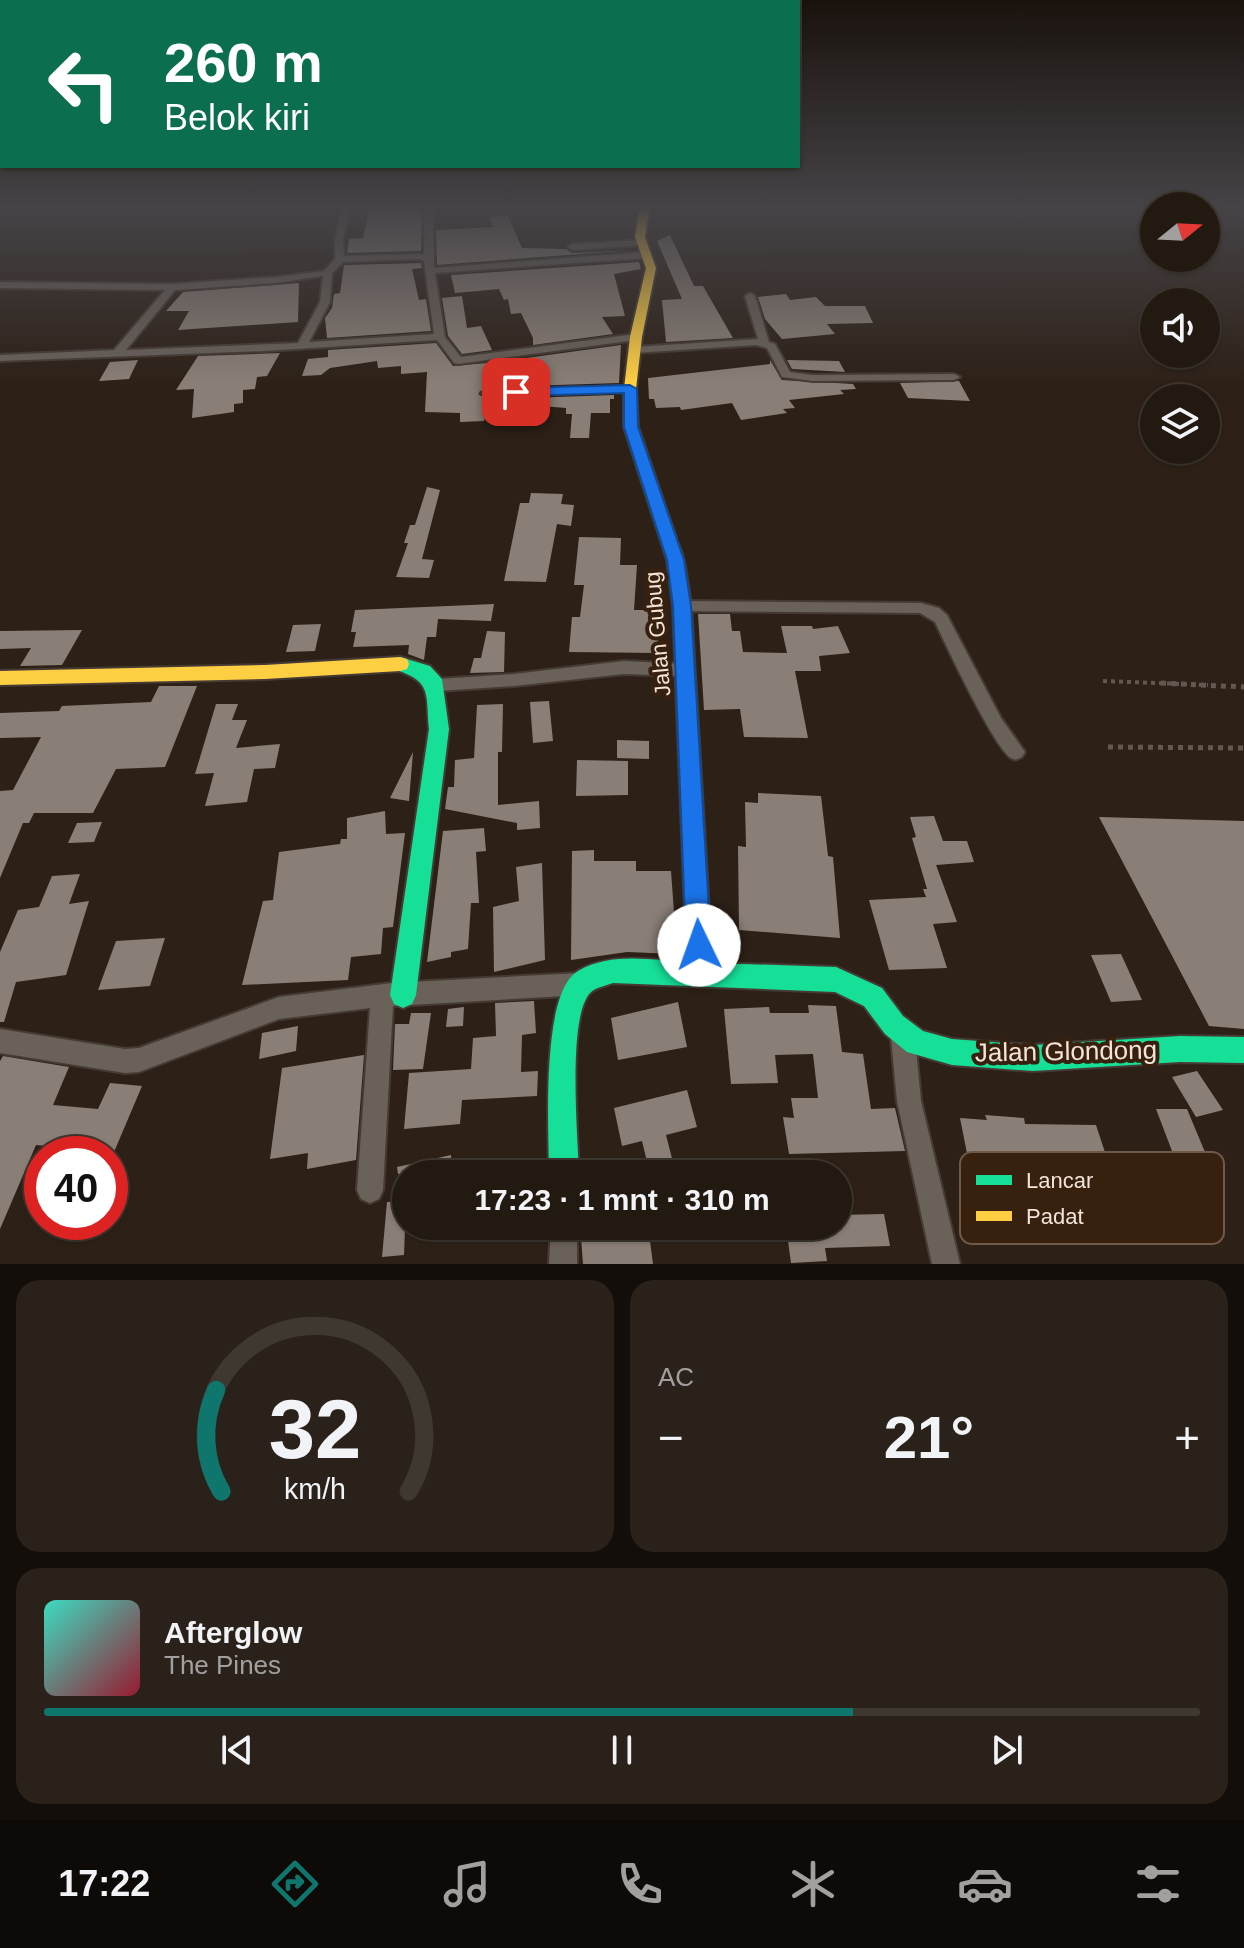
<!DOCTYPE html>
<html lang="id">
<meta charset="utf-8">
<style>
:root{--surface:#221911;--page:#2a221a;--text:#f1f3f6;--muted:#a2a09f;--line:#3f3831;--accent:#0f766e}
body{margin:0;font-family:Helvetica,sans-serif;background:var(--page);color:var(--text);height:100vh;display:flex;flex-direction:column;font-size:30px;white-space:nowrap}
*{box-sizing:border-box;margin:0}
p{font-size:26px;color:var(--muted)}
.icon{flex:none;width:44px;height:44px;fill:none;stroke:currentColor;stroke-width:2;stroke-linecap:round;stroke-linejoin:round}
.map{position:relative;height:1264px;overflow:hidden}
.sheet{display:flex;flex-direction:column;gap:16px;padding:16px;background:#130e09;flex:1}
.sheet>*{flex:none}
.hud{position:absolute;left:0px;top:0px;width:800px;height:168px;box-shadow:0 2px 6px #0004,0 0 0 2px var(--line);background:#0b6e4f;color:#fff;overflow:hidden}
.needle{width:52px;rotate:72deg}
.controls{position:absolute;left:1140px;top:192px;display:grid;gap:16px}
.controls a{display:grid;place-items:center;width:80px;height:80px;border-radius:50%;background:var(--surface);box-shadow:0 2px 6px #0004,0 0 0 2px var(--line);font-size:40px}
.speed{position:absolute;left:24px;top:1136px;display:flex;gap:16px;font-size:40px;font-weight:700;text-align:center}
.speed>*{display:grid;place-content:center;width:104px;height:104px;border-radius:50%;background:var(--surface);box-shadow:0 2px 6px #0004,0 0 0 2px var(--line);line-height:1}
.speed .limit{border:12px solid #d22;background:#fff;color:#111}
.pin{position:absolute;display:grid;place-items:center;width:68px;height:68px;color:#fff;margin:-34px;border-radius:16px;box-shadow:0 4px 12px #0006}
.me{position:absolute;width:88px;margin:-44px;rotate:357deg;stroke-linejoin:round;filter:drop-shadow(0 0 6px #0008)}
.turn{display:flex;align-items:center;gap:28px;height:168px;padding:0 32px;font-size:36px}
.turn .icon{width:104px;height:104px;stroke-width:2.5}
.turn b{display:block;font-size:56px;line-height:68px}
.big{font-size:60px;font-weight:600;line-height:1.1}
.sheet .widget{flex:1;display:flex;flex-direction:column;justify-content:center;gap:12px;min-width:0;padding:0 28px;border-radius:24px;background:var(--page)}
.sheet .dial{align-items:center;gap:0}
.dial svg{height:208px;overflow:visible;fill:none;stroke:var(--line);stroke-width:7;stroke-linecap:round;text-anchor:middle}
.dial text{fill:var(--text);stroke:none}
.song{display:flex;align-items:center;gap:24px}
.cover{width:96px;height:96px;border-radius:12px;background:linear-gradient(135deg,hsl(170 70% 55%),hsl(350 70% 35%))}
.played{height:8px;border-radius:4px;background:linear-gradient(90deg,var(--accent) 70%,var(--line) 70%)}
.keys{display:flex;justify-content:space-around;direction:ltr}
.heat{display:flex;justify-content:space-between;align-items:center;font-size:44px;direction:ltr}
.sheet .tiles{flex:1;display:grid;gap:16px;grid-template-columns:1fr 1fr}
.widget:last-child{grid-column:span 2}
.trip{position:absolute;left:392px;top:1160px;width:460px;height:80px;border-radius:40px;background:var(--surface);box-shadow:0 2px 6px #0004,0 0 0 2px var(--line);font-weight:600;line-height:80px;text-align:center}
.tabs{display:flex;height:128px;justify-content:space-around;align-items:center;background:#0e0a07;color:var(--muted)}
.tabs .icon{width:56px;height:56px}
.tabs .active{color:var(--accent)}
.tabs b{font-size:36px;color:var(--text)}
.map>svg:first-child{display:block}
.building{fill:#8a7f76}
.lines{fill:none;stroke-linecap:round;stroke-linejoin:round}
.street-casing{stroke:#453b34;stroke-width:4}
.fast-casing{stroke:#453b34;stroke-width:4}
.slow-casing{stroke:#453b34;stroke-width:4}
.path-far1{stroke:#625851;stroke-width:4;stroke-dasharray:4 4;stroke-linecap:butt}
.path{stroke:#625851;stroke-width:5;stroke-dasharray:5 5;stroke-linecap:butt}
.street{fill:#6a6159;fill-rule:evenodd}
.fast{fill:#16e098;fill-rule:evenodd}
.slow{fill:#ffcf43;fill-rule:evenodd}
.route{fill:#1a73e8;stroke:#114b97;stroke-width:2}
.labels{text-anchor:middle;stroke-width:8;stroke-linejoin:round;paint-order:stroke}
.street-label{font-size:22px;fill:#f3e3d8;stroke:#37200d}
.near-street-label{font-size:26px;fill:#f3e3d8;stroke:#37200d}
.key{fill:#37200d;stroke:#6f5a4a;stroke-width:2}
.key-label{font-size:22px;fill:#f3e3d8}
</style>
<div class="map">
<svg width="1244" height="1264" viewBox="0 0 1244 1264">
<rect width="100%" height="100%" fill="#2d2117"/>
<path class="building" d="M 370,207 L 422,210 L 421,251 L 347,253 L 349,239 L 363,238 Z
M 508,216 L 522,248 L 566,249 L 572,253 L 634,250 L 437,265 L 436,230 L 493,227 L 490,217 Z
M 670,235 L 694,286 L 703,286 L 733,338 L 666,342 L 662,300 L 682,299 L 657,241 Z
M 639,262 L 641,269 L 614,274 L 625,316 L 602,317 L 613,334 L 533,345 L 533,338 L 521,313 L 511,314 L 508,299 L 504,300 L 499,289 L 455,293 L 451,275 Z
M 421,263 L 422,268 L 412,269 L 419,300 L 426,299 L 431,331 L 327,338 L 325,318 L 332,308 L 334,294 L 340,293 L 344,265 Z
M 299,283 L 298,322 L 178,330 L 189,311 L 166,311 L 183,292 Z
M 786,294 L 790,300 L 816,297 L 825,306 L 865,306 L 873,323 L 827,324 L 835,334 L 782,339 L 765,319 L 758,297 Z
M 462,296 L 467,328 L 481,326 L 492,350 L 462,354 L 448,336 L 442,298 Z
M 436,343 L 453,366 L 498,362 L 509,386 L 487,387 L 478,394 L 487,399 L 515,398 L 518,405 L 487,408 L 484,421 L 460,422 L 460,413 L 425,412 L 427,372 L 401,374 L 401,366 L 378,368 L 377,361 L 330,368 L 321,375 L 302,376 L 308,359 L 328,357 L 328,350 Z
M 621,345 L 619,383 L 525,386 L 519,359 Z
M 280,353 L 267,376 L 257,377 L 255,389 L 243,390 L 243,403 L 234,404 L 234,412 L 192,418 L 194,389 L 176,390 L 198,356 Z
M 138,360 L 129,379 L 99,381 L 110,362 Z
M 770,360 L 782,380 L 853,384 L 856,389 L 840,390 L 844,394 L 789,400 L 795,408 L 783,409 L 787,413 L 741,420 L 732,403 L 681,410 L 680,407 L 656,408 L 654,399 L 649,399 L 648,378 L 770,364 Z
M 787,360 L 839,361 L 845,372 L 792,369 Z
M 959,381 L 970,401 L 908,398 L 900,383 Z
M 614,395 L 614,399 L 610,399 L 610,413 L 591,413 L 589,438 L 570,438 L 572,414 L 566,414 L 566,408 L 529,405 L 527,398 Z
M 427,487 L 440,490 L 422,559 L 434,560 L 429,578 L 396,577 L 408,543 L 404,543 L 410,525 L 415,525 Z
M 531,493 L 563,494 L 561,504 L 574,505 L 571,526 L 557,524 L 546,582 L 504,581 L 520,503 L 529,503 Z
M 579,537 L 621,538 L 620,565 L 637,565 L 634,610 L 659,610 L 658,653 L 569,652 L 572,617 L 580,617 L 584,585 L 574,585 Z
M 494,604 L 491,621 L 438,619 L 436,637 L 427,637 L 424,660 L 408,654 L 409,645 L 353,647 L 356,632 L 351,632 L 355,610 Z
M 698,614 L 730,614 L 732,631 L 740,631 L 743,652 L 787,653 L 781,626 L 812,626 L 813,629 L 838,626 L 850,653 L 819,656 L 821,671 L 795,671 L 808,738 L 744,737 L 740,709 L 704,710 Z
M 321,624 L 315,651 L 286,652 L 293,625 Z
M 82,630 L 62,665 L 20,666 L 31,648 L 0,649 L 0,631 Z
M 487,631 L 505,632 L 504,672 L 470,673 L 474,658 L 481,658 Z
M 159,686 L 197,686 L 165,767 L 116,769 L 93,813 L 34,813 L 29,823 L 23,823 L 0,878 L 0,791 L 13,790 L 41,737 L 0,738 L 0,713 L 59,711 L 62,706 L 151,702 Z
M 549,701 L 553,741 L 533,743 L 530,702 Z
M 216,704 L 238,704 L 232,720 L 247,720 L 236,748 L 280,744 L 275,768 L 254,769 L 247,802 L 205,806 L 214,773 L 195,774 Z
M 503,704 L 502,752 L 498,752 L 498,805 L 539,801 L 540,828 L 517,830 L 517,823 L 445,809 L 448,787 L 454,787 L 455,760 L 474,758 L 477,705 Z
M 617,740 L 649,741 L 649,759 L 617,758 Z
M 413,752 L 409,801 L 390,798 Z
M 577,760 L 628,761 L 628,795 L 576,796 Z
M 758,793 L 821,796 L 828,856 L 833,857 L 840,938 L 739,930 L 738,846 L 746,847 L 745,802 L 758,803 Z
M 385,811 L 386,834 L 405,833 L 393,927 L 383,928 L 381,954 L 351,957 L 348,980 L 242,985 L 263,901 L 273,900 L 279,852 L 340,844 L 341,839 L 347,839 L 347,818 Z
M 934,816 L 943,841 L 967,841 L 974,862 L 936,865 L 957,922 L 933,924 L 947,968 L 889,970 L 869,900 L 926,897 L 923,889 L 927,889 L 912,838 L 916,837 L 910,817 Z
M 1099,817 L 1244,821 L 1244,1029 L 1209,1026 Z
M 102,822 L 94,842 L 68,843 L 77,823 Z
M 484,828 L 486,851 L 476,852 L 479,903 L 471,903 L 468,949 L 451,952 L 451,957 L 427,962 L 443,831 Z
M 594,850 L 594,861 L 636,861 L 636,871 L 671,871 L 677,954 L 627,952 L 571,960 L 572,851 Z
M 542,863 L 545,960 L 494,972 L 493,907 L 519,901 L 516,867 Z
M 80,874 L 69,904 L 89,901 L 66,975 L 16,982 L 4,1022 L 0,1022 L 0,952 L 18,910 L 39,907 L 52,876 Z
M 165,938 L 150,986 L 98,990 L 116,941 Z
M 1121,954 L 1142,1000 L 1111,1002 L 1091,955 Z
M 534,1001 L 536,1033 L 522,1035 L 521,1072 L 538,1071 L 537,1096 L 462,1100 L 460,1124 L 404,1129 L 409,1073 L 471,1069 L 473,1038 L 496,1036 L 495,1003 Z
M 678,1002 L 687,1047 L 618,1060 L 611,1018 Z
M 808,1005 L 836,1006 L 842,1052 L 863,1054 L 871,1109 L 895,1108 L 905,1151 L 789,1154 L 783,1117 L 794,1118 L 791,1098 L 818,1098 L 813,1054 L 775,1055 L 778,1083 L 731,1084 L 724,1009 L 769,1007 L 770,1013 L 809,1013 Z
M 464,1007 L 463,1026 L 446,1027 L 448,1009 Z
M 411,1013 L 431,1013 L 423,1069 L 393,1070 L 395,1024 L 409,1024 Z
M 298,1026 L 296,1051 L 259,1059 L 262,1033 Z
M 364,1055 L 356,1160 L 307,1169 L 308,1153 L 270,1159 L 282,1068 Z
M 3,1056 L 69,1067 L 53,1105 L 98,1109 L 110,1083 L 142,1086 L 114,1152 L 36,1145 L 0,1229 L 0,1061 Z
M 1197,1071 L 1223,1110 L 1196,1117 L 1172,1077 Z
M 687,1090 L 697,1127 L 666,1135 L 676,1174 L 650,1174 L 642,1141 L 622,1146 L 614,1108 Z
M 1156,1109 L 1187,1109 L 1222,1193 L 1188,1193 Z
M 985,1115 L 1024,1118 L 1025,1124 L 1096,1125 L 1124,1210 L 1046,1210 L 1005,1207 L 1004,1201 L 976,1199 L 960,1118 L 987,1120 Z
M 451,1155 L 452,1174 L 398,1174 L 397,1167 Z
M 406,1201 L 404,1255 L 382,1257 L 387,1202 Z
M 884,1214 L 890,1246 L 825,1248 L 827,1261 L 791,1263 L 786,1226 L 838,1226 L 838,1215 Z
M 588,1226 L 648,1226 L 653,1264 L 583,1264 L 581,1238 L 589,1237 Z"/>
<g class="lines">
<g class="street-casing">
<path id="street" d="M 342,207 L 350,207 L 343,240 L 344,256 L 424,254 L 425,207 L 433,207 L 434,268 L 646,252 L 651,255 L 646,258 L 435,273 L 445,337 L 461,357 L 636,334 L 641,337 L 636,340 L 458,364 L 454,363 L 437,340 L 264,351 L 0,361 L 0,355 L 114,350 L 165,290 L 0,288 L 0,282 L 172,284 L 276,277 L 324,271 L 335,259 L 335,240 ZM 419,259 L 424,261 L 434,334 L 309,342 L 330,302 L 332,273 L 343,262 ZM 323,276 L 320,302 L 298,343 L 126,350 L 175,290 L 276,283 Z
M 642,240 L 645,241 L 645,245 L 572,250 L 568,247 L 572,244 Z
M 750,293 L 755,296 L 769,342 L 775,344 L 790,372 L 813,375 L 954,374 L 960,377 L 954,380 L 813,381 L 782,377 L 767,348 L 756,345 L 634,353 L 629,350 L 634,347 L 758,339 L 745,296 Z
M 630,386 L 634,387 L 634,391 L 487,396 L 481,393 L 487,390 Z
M 682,601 L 921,603 L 939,608 L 947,615 L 1001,718 L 1025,752 L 1022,757 C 1017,759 1016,761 1011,758 C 993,746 947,647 935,622 L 920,613 L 682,611 L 674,606 Z
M 624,661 L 685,664 L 691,666 L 693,670 L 691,674 L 685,676 L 624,674 L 514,686 L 438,691 L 432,690 L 430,685 L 432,680 L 438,679 L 514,674 Z
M 581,973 L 589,976 L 592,984 L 589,992 L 581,995 L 393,1006 L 383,1190 L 379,1199 L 370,1203 L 361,1199 L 357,1190 L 370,1008 L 279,1019 L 139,1072 L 125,1073 L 0,1053 L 0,1029 L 125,1049 L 139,1048 L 279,997 L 392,983 Z
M 903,1026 L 911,1030 L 915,1038 L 921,1101 L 960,1264 L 932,1264 L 897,1101 L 891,1038 L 895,1030 Z
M 551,1226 L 577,1226 L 577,1264 L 549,1264 Z"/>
</g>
<g class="fast-casing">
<path id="fast" d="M 668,533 C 685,539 688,589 691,606 L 712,963 L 836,967 L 882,988 L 903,1016 L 923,1031 L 952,1039 L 1033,1045 L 1180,1036 L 1244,1037 L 1244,1063 L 1180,1062 L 1033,1071 L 952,1065 L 907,1052 L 885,1034 L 864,1006 L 835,992 L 613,983 C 605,986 596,987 590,993 C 567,1018 578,1138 579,1174 L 549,1174 C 549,1133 540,993 578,971 C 611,952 651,960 687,962 L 673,606 L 667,560 L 660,538 Z
M 400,657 L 430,666 L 442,679 L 449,729 L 416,995 L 412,1004 L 403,1008 L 394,1004 L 390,995 L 429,729 C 426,692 432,681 393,669 L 391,664 L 393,659 Z"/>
</g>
<g class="slow-casing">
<path id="slow" d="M 640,207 L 650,207 L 645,237 L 656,268 L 642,337 L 636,389 L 638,427 L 676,538 L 668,543 L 660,538 L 624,427 L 624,389 L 630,337 L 646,268 L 635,237 Z
M 400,657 L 407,659 L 409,664 L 407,669 L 400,671 L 265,679 L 0,685 L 0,671 L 265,665 Z"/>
</g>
<path class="path-far1" d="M 1103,681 L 1208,685"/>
<path class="path" d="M 1161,683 L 1244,687
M 1108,747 L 1244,748"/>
<use href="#street" class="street"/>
<use href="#fast" class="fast"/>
<use href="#slow" class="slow"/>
</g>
<linearGradient id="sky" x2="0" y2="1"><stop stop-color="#19120d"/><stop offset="0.54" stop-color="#464347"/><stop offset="1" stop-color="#464347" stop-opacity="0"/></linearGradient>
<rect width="1244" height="384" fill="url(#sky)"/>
<path class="route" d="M 630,385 L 637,389 L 638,427 L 684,560 L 691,606 L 711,945 L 707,954 L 699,957 L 690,954 L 686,945 L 673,606 L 667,560 L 624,427 L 624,393 L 516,396 L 509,392 L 516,388 Z"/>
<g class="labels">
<g class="street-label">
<text transform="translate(657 634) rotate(-95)" y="8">Jalan Gubug</text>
</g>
<g class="near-street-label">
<text transform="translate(1066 1051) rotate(-1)" y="9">Jalan Glondong</text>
</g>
</g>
<rect x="960" y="1152" width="264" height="92" rx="12" class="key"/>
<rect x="976" y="1175" width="36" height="10" fill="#16e098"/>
<rect x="976" y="1211" width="36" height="10" fill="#ffcf43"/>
<g class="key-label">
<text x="1026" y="1188">Lancar</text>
<text x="1026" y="1224">Padat</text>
</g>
</svg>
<div class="controls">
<a><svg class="needle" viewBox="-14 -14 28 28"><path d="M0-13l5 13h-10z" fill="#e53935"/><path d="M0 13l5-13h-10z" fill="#a2a09f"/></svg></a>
<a><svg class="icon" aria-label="sound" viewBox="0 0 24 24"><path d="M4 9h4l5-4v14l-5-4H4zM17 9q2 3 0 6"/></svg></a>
<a><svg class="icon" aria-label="layers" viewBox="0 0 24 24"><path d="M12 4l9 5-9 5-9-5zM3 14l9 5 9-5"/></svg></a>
</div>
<div class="speed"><div class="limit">40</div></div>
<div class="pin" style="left:516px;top:392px;background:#d93025"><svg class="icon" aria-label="arrive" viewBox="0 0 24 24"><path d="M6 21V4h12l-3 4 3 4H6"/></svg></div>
<svg class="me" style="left:699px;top:945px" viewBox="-20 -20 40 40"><circle r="19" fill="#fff"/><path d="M0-13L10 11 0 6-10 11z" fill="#1a73e8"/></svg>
<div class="trip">17:23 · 1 mnt · 310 m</div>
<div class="hud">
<div class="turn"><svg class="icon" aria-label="left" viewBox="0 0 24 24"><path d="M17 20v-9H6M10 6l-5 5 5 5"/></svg><div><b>260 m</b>Belok kiri</div></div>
</div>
</div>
<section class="sheet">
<div class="tiles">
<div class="widget dial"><svg viewBox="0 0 100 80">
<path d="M14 69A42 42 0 1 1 86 69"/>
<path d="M14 69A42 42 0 0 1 12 30" stroke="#0f766e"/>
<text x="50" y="56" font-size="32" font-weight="700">32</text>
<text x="50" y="72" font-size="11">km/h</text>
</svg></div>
<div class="widget"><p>AC</p>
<div class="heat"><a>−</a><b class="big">21°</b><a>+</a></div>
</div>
<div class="widget">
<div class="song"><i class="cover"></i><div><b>Afterglow</b><p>The Pines</p></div></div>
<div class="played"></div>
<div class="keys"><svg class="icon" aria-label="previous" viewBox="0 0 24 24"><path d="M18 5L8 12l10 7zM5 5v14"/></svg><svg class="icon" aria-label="pause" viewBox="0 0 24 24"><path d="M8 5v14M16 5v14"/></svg><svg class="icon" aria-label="next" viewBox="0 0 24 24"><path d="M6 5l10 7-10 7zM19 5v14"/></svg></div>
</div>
</div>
</section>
<nav class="tabs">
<b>17:22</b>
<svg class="icon active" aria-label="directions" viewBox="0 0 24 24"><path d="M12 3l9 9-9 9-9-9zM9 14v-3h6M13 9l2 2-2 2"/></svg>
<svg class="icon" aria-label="music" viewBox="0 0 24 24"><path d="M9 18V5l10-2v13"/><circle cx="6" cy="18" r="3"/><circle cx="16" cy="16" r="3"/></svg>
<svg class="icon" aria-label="phone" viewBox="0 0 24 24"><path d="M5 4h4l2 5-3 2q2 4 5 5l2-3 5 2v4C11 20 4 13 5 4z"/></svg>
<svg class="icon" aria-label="climate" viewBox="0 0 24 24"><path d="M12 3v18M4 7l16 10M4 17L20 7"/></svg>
<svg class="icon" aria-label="car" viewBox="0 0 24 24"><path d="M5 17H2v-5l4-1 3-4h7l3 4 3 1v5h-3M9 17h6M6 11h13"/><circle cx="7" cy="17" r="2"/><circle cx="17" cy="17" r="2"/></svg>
<svg class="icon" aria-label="filters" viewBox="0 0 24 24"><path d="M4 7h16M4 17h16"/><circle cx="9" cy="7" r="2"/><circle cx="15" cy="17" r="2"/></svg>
</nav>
